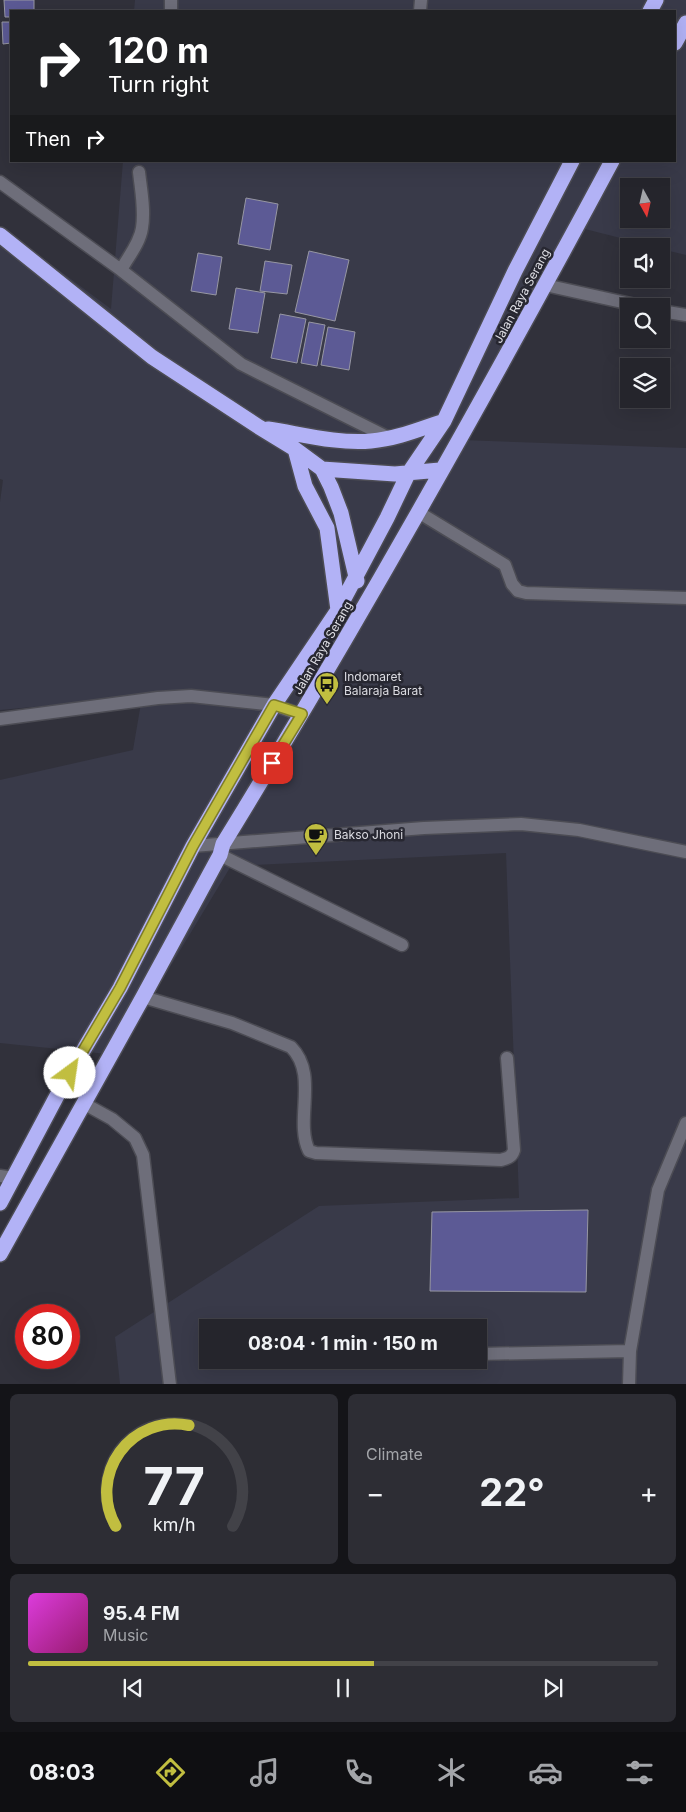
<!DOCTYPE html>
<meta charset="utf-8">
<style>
:root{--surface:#25252c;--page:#2d2d34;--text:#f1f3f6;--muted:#a3a5a9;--line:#424248;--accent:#c1be40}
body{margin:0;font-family:Inter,sans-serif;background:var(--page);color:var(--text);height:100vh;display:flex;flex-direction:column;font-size:19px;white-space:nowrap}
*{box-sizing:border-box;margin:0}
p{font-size:16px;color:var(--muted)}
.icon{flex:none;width:28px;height:28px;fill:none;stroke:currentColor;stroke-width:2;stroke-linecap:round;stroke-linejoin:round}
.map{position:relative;height:1384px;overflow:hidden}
.details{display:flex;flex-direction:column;gap:10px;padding:10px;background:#141418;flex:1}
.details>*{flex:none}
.guide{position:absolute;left:10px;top:10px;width:666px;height:152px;border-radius:0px;box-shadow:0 5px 20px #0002,0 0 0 1px var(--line);background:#202124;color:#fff;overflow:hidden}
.needle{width:32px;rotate:172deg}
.fabs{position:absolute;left:620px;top:178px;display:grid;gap:10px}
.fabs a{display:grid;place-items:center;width:50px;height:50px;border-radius:0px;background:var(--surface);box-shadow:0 5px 20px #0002,0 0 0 1px var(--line);font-size:25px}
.speed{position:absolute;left:15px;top:1304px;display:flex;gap:10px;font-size:25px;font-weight:700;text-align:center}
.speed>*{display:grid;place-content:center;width:65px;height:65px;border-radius:50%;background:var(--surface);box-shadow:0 5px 20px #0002,0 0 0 1px var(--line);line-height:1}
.speed .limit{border:8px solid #d22;background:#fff;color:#111}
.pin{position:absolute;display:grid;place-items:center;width:42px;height:42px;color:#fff;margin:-21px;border-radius:10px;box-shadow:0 2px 8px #0006}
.me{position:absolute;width:55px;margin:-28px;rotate:31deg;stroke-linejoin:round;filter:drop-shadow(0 0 4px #0008)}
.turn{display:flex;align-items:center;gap:18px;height:105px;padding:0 15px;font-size:22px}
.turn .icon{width:65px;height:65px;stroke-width:2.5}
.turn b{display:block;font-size:35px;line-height:42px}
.then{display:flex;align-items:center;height:48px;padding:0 15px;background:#0003;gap:10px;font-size:19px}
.big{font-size:38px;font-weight:700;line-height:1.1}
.details .tile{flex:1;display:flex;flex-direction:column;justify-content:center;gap:8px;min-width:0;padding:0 18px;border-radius:8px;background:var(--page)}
.details .dial{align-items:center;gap:0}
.dial svg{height:130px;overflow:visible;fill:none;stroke:var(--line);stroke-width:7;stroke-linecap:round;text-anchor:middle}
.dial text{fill:var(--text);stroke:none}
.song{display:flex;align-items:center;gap:15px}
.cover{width:60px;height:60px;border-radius:8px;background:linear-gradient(135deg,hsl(300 70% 55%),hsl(320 70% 35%))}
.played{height:5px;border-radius:2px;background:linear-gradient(90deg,var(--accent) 55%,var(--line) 55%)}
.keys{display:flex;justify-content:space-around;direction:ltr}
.heat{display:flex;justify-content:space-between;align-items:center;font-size:28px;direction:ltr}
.details .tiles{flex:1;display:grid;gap:10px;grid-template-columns:1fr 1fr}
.tile:last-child{grid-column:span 2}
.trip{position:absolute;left:199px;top:1319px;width:288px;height:50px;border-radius:0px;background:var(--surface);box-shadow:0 5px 20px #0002,0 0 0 1px var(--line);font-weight:700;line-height:50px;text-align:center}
.tab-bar{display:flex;height:80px;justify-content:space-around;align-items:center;background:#0f0f12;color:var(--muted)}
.tab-bar .icon{width:35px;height:35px}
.tab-bar .active{color:var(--accent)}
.tab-bar b{font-size:22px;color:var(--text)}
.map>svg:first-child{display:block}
.built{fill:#393a49;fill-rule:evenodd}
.building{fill:#5c5a95;stroke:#9797a3}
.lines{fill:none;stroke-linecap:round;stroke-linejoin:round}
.minor-casing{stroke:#4c4c54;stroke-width:15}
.highway-casing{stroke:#4c4c54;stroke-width:18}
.minor{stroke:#6e6e7a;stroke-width:12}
.highway{stroke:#b2b2f6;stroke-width:15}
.route-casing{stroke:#7d7c2a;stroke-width:12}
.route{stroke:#c1be40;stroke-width:9}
.labels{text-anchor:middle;stroke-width:5;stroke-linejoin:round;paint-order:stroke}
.street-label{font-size:12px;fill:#dcdce2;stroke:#272731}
.poi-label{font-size:12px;fill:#dcdce2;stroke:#272731;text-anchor:start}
</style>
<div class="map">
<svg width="686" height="1385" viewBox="0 0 686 1385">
<rect width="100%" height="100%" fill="#31313b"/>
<path class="built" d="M 135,0 L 686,0 L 686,255 L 661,249 L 661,246 L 652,246 L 573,226 L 461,440 L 686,448 L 686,1384 L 120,1384 L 115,1337 L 319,1206 L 519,1198 L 506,853 L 231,866 L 117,1055 L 0,1043 L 0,780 L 133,750 L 142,697 L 0,710 L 0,502 L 3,480 L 0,479 L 0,226 L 111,309 L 123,161 L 675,161 L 675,11 L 134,11 ZM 629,186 L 661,186 L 661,219 L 629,219 ZM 208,1328 L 478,1328 L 478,1360 L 208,1360 Z"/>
<path class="building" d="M 4,0 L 34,0 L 34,11 L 11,11 L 11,17 L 5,17 Z
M 2,22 L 11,22 L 11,43 L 3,44 Z
M 246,198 L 278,204 L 270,250 L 238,244 Z
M 309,251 L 349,260 L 335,321 L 295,312 Z
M 198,253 L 222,257 L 216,295 L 191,291 Z
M 265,261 L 292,265 L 287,294 L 260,291 Z
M 236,288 L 265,293 L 258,333 L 229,329 Z
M 280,314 L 306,319 L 297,363 L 271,358 Z
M 309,322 L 325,325 L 317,366 L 301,363 Z
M 328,327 L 355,332 L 349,370 L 321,365 Z
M 588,1210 L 586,1292 L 430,1291 L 432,1212 Z"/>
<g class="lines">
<g class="minor-casing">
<path id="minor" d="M 171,0 L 171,11
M 420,11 L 421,0
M 0,182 L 121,270 L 241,364 L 389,438
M 121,270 C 128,257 140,243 142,228 C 145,210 141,190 139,172
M 545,285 L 640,306
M 661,311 L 686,315
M 418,512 L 505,565 L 512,584 L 518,591 L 526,593 L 686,598
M 0,719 L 158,698 L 191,696 L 274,705 L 302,715
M 193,846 L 424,828 L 521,824 L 579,830 L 686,852
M 220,855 L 402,945
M 143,997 L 232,1023 L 291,1047 C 319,1075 294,1120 309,1151 L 316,1153 L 501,1160 C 508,1158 512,1157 514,1150 L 507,1058
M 83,1103 L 112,1119 L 135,1138 L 143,1155 L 170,1385
M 0,1176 L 14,1178
M 478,1354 L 630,1351
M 629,1385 L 630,1351 L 658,1190 L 686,1123"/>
</g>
<g class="highway-casing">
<path id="highway" d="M 650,11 L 656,0
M 675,43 L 686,23
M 0,235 L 152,357 L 259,427 L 295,449 L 322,469 L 331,487 L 341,513 L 357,581
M 268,429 C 301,434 337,444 371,441 C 396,439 420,429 444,421
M 295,449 L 305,486 L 327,528 L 338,610
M 322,469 L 395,474 L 440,470
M 0,1203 L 60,1090 L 120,988 L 193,846 L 274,705 L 338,610 L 387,518 L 408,474 L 444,421 L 515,271 L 572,161
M 0,1254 L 143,997 L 220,855 L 223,844 C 360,620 488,392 612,161"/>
</g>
<use href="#minor" class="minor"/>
<use href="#highway" class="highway"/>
</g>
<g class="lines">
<g class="route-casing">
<path id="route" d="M 70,1073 L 120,988 L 193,846 L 274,705 L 302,714 L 272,763"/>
</g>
<use href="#route" class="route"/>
</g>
<defs>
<g id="bus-pin" transform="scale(1.25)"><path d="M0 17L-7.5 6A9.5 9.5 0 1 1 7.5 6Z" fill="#c1be40" stroke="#272731"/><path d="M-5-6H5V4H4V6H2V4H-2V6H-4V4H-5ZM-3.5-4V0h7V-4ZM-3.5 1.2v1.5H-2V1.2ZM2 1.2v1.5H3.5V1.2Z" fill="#111"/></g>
<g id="cafe-pin" transform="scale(1.25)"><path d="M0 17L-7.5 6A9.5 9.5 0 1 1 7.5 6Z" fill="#c1be40" stroke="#272731"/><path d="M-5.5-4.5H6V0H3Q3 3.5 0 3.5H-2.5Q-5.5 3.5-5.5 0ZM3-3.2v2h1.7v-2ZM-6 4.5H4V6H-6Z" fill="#111"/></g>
</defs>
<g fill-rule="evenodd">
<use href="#bus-pin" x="327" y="684"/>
<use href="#cafe-pin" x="316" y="835"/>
</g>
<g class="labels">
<g class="street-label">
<text transform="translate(522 296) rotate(-62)" y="4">Jalan Raya Serang</text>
<text transform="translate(323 648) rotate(-60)" y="4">Jalan Raya Serang</text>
</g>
<g class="poi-label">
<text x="344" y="681">Indomaret<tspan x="344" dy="14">Balaraja Barat</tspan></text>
<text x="334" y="839">Bakso Jhoni</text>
</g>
</g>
</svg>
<div class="fabs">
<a><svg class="needle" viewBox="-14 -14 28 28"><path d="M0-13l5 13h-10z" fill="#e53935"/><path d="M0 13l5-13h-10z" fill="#a3a5a9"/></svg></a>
<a><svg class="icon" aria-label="sound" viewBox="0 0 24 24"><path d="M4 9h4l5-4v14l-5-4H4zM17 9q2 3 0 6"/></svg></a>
<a><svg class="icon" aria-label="search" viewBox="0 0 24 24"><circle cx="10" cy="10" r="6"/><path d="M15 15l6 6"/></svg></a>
<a><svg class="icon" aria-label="layers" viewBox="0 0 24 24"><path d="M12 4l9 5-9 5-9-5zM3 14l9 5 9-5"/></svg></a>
</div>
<div class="speed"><div class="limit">80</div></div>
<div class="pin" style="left:272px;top:763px;background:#d93025"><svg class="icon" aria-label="arrive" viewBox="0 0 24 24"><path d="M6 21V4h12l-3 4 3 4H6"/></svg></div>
<svg class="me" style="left:70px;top:1073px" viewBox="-20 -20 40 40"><circle r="19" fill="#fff"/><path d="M0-13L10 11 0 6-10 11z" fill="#c1be40"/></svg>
<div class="trip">08:04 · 1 min · 150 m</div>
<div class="guide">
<div class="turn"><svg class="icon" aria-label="right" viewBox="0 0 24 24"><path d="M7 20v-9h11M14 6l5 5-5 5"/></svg><div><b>120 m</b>Turn right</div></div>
<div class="then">Then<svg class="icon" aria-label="right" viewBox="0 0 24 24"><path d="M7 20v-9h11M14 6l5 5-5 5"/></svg></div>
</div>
</div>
<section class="details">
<div class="tiles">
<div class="tile dial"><svg viewBox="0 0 100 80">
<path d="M14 69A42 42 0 1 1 86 69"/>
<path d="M14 69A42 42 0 0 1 59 7" stroke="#c1be40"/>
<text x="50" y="56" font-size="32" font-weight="700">77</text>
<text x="50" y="72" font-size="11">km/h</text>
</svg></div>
<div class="tile"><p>Climate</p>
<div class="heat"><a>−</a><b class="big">22°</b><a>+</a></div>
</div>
<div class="tile">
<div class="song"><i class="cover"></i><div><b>95.4 FM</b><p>Music</p></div></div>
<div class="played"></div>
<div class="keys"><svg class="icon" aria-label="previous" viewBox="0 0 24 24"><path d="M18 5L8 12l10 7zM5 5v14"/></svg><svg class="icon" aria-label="pause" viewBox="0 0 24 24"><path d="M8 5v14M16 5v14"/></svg><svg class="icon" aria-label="next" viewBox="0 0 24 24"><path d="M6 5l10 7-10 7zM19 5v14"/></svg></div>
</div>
</div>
</section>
<nav class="tab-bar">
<b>08:03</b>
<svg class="icon active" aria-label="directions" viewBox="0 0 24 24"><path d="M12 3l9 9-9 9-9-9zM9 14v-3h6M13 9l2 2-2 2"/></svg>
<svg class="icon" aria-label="music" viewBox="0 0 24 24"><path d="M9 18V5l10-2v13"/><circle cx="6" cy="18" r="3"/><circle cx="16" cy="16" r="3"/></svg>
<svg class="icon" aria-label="phone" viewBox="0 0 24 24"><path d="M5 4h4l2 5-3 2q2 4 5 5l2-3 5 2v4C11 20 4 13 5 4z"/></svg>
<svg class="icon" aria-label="climate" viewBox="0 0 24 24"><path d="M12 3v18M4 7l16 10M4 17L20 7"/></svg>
<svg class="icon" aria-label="car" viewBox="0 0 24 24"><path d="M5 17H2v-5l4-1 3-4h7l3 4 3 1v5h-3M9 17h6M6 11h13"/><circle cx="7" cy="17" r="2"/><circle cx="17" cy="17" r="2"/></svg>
<svg class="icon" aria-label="filters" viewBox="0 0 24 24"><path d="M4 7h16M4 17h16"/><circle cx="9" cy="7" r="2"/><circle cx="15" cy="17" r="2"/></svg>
</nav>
